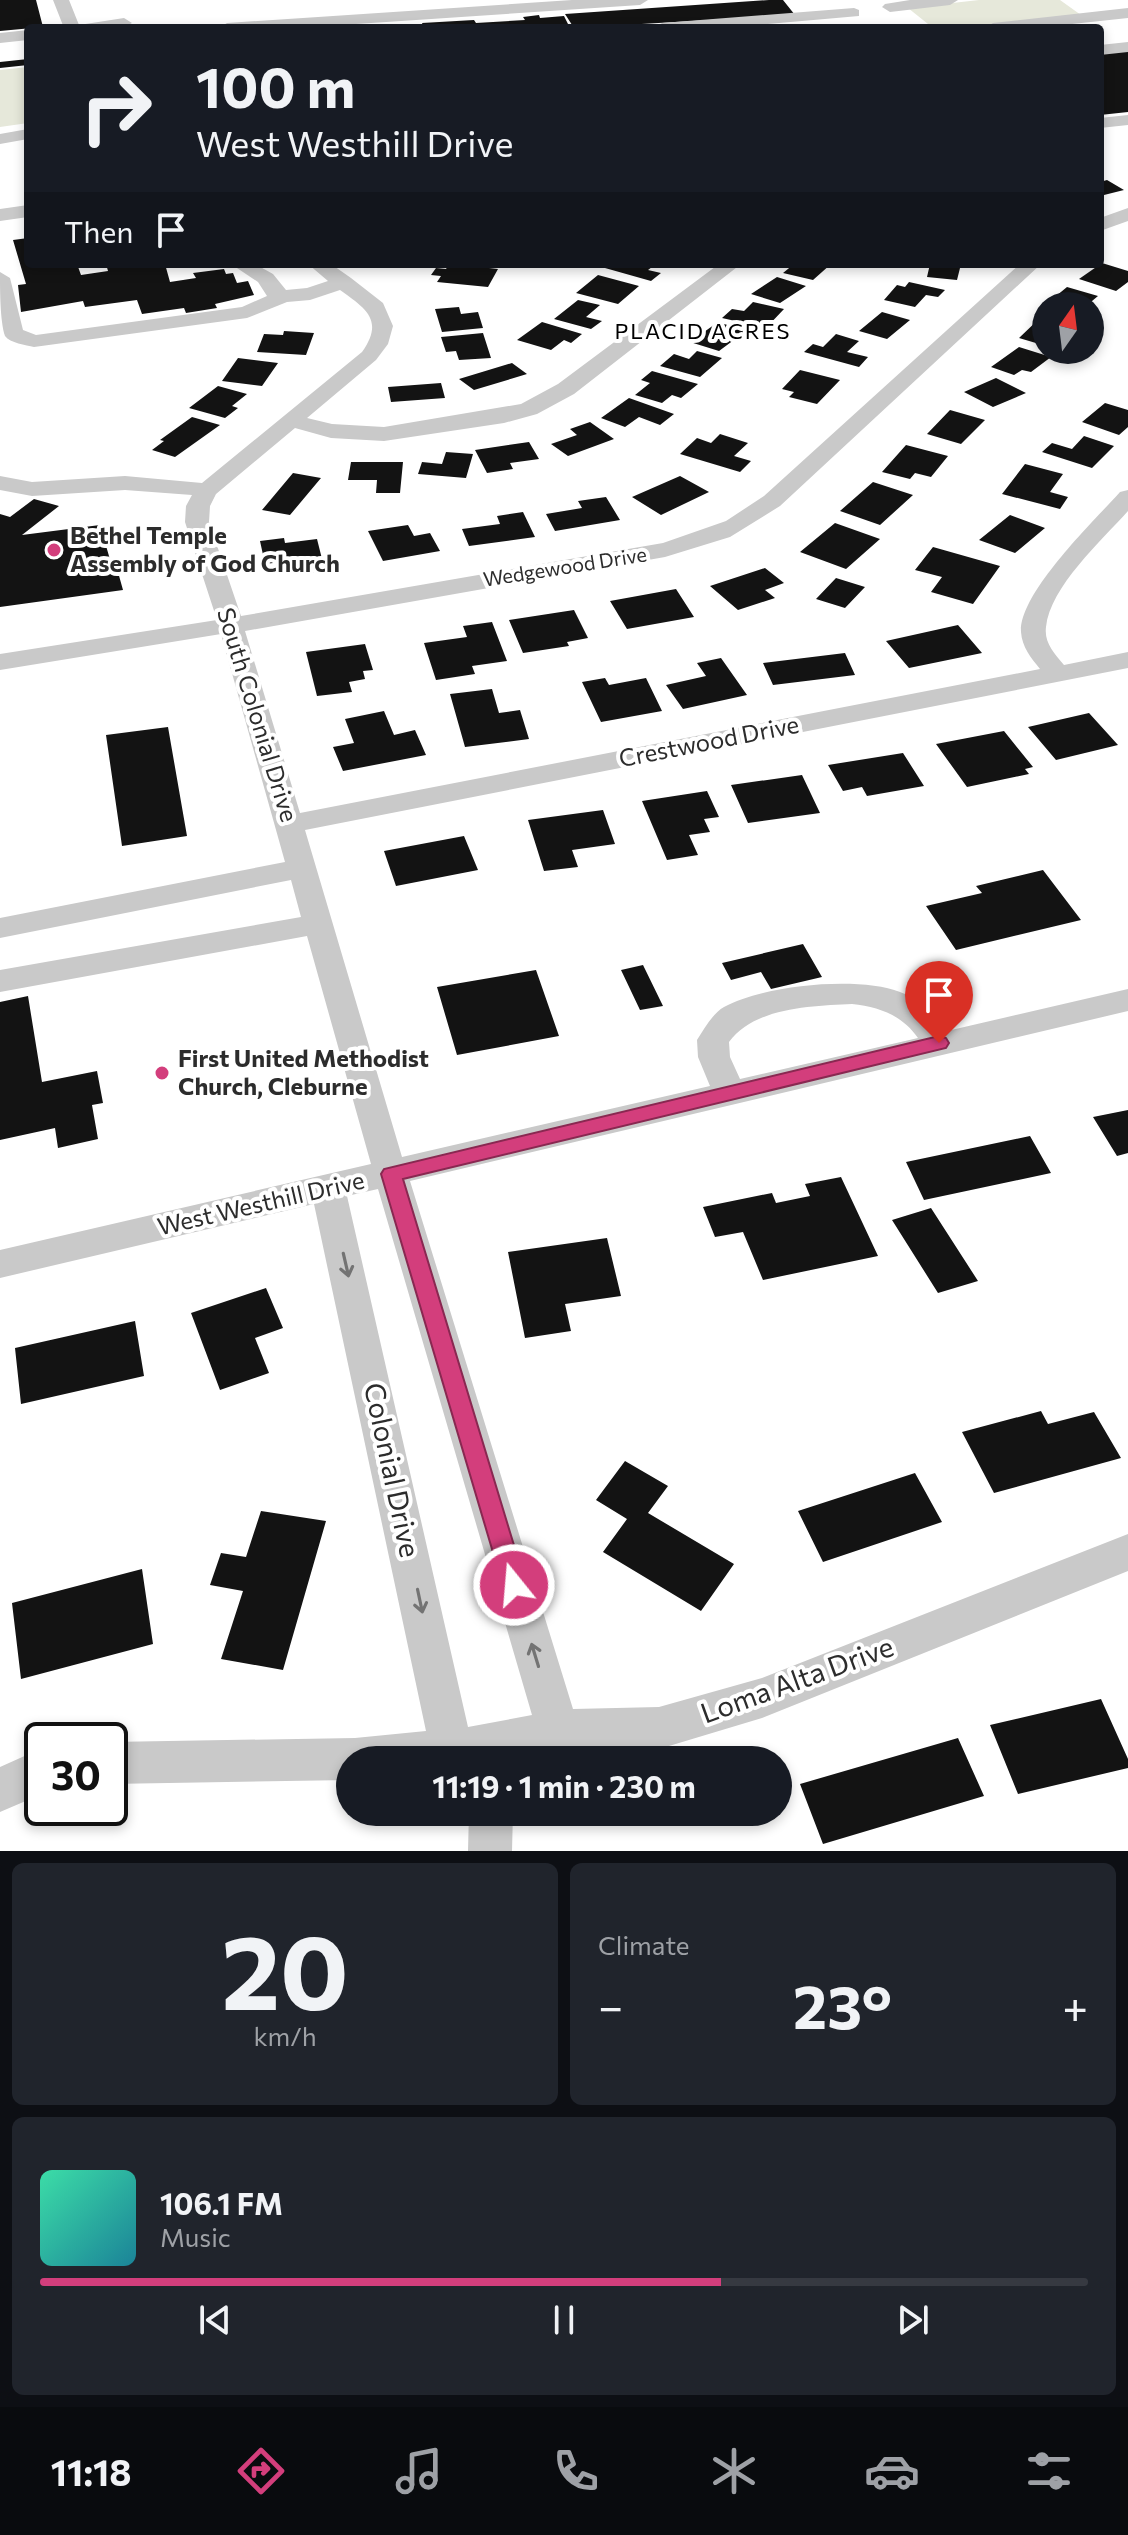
<!DOCTYPE html>
<meta charset="utf-8">
<style>
:root{--surface:#171b24;--page:#20242c;--text:#f1f3f6;--muted:#9ea1a6;--line:#363941;--accent:#d33e7c}
body{margin:0;font-family:Commissioner,sans-serif;background:var(--page);color:var(--text);height:100vh;display:flex;flex-direction:column;font-size:30px;white-space:nowrap}
*{box-sizing:border-box;margin:0}
p{font-size:26px;color:var(--muted)}
.icon{flex:none;width:44px;height:44px;fill:none;stroke:currentColor;stroke-width:2;stroke-linecap:round;stroke-linejoin:round}
.map{position:relative;height:1851px;overflow:hidden}
.side{display:flex;flex-direction:column;gap:12px;padding:12px;background:#0d0f14;flex:1}
.side>*{flex:none}
.guide{position:absolute;left:24px;top:24px;width:1080px;height:244px;border-radius:8px;box-shadow:0 4px 12px #0003;background:#171b24;color:var(--text);overflow:hidden}
.needle{width:52px;rotate:14deg}
.tools{position:absolute;left:1032px;top:292px;display:grid;gap:16px}
.tools a{display:grid;place-items:center;width:72px;height:72px;border-radius:50%;background:var(--surface);box-shadow:0 4px 12px #0003;font-size:40px}
.speed{position:absolute;left:24px;top:1722px;display:flex;gap:16px;font-size:40px;font-weight:700;text-align:center}
.speed>*{display:grid;place-content:center;width:104px;height:104px;border-radius:50%;background:var(--surface);box-shadow:0 4px 12px #0003;line-height:1}
.speed .limit{border:4px solid #111;border-radius:12px;background:#fff;color:#111}
.pin{position:absolute;display:grid;place-items:center;width:68px;height:68px;color:#fff;margin:-82px -34px;border-radius:50% 50% 50% 0;rotate:-45deg;box-shadow:0 0 8px #0007}
.pin .icon{rotate:45deg}
.me{position:absolute;width:88px;margin:-44px;rotate:343deg;stroke-linejoin:round;filter:drop-shadow(0 0 6px #0008)}
.turn{display:flex;align-items:center;gap:28px;height:168px;padding:0 40px;font-size:36px}
.turn .icon{width:104px;height:104px;stroke-width:2.5}
.turn b{display:block;font-size:56px;line-height:68px}
.then{display:flex;align-items:center;height:76px;padding:0 40px;background:#0003;gap:16px;font-size:30px}
.big{font-size:60px;font-weight:700;line-height:1.1}
.side .tile{flex:1;display:flex;flex-direction:column;justify-content:center;gap:12px;min-width:0;padding:0 28px;border-radius:12px;background:var(--page)}
.side .dial{align-items:center;gap:0}
.dial b{font-size:104px;line-height:1}
.song{display:flex;align-items:center;gap:24px}
.cover{width:96px;height:96px;border-radius:12px;background:linear-gradient(135deg,hsl(160 70% 55%),hsl(190 70% 35%))}
.played{height:8px;border-radius:4px;background:linear-gradient(90deg,var(--accent) 65%,var(--line) 65%)}
.keys{display:flex;justify-content:space-around;direction:ltr}
.heat{display:flex;justify-content:space-between;align-items:center;font-size:44px;direction:ltr}
.side .tiles{flex:1;display:grid;gap:12px;grid-template-columns:1fr 1fr}
.tile:last-child{grid-column:span 2}
.trip{position:absolute;left:336px;top:1746px;width:456px;height:80px;border-radius:40px;background:var(--surface);box-shadow:0 4px 12px #0003;font-weight:700;line-height:80px;text-align:center}
.tab-bar{display:flex;height:128px;justify-content:space-around;align-items:center;background:#090b0e;color:var(--muted)}
.tab-bar .icon{width:56px;height:56px}
.tab-bar .current{color:var(--accent)}
.tab-bar b{font-size:36px;color:var(--text)}
.map>svg:first-child{display:block}
.green{fill:#e6e8da}
.building{fill:#131313}
.lines{fill:none;stroke-linecap:round;stroke-linejoin:round}
.minor{fill:#c9c9c9;fill-rule:evenodd}
.oneway{stroke:#737373}
.route{fill:#d33e7c;stroke:#892851;stroke-width:2}
.poi-dot{fill:#d33e7c;stroke:#fff;stroke-width:3}
.labels{text-anchor:middle;stroke-width:8;stroke-linejoin:round;paint-order:stroke}
.far-street-label{font-size:20px;fill:#2c2c2c;stroke:#fff}
.far-neighbourhood-label{font-size:22px;letter-spacing:2px;fill:#000;stroke:#fff}
.poi-label{font-size:24px;font-weight:bold;fill:#2c2c2c;stroke:#fff;text-anchor:start}
.street-label{font-size:24px;fill:#2c2c2c;stroke:#fff}
.near-street-label{font-size:28px;fill:#2c2c2c;stroke:#fff}
</style>
<div class="map">
<svg width="1128" height="1851" viewBox="0 0 1128 1851">
<rect width="100%" height="100%" fill="#fff"/>
<path class="green" d="M 979,0 L 1060,0 L 1081,15 L 966,28 L 933,28 L 908,8 Z
M 28,67 L 28,123 L 0,127 L 0,70 Z"/>
<path class="building" d="M 0,0 L 36,0 L 43,27 L 0,31 Z
M 769,0 L 783,0 L 795,15 L 574,28 L 565,14 Z
M 539,15 L 540,18 L 564,16 L 570,28 L 424,28 L 422,23 L 474,20 L 476,23 L 525,20 L 523,17 Z
M 1117,52 L 1128,52 L 1128,112 L 1100,115 L 1100,54 Z
M 28,59 L 28,65 L 0,68 L 0,62 Z
M 1107,180 L 1124,190 L 1100,196 L 1100,182 Z
M 28,238 L 28,264 L 77,264 L 81,275 L 108,271 L 106,264 L 165,264 L 170,282 L 196,278 L 193,273 L 224,269 L 226,274 L 233,273 L 237,283 L 248,281 L 254,295 L 215,304 L 217,308 L 186,313 L 184,308 L 142,314 L 137,300 L 85,307 L 83,301 L 21,312 L 18,285 L 26,284 L 13,240 Z
M 1102,263 L 1128,271 L 1128,282 L 1116,291 L 1079,279 Z
M 449,264 L 453,264 L 498,269 L 488,287 L 437,282 L 441,276 L 431,275 L 436,268 L 446,269 Z
M 611,264 L 656,264 L 648,270 L 661,273 L 651,281 L 605,268 Z
M 794,264 L 831,264 L 813,280 L 783,273 Z
M 930,264 L 961,264 L 957,280 L 927,277 Z
M 598,275 L 639,286 L 618,304 L 576,293 Z
M 777,277 L 806,286 L 780,303 L 751,294 Z
M 909,282 L 945,290 L 938,297 L 926,295 L 915,307 L 884,300 L 897,285 L 905,287 Z
M 1067,287 L 1098,296 L 1086,306 L 1044,306 Z
M 578,300 L 600,305 L 586,317 L 602,321 L 591,329 L 554,319 Z
M 753,302 L 784,309 L 766,328 L 722,318 L 732,309 L 744,311 Z
M 459,307 L 461,314 L 478,312 L 483,328 L 442,332 L 435,309 Z
M 882,312 L 910,320 L 887,339 L 859,331 Z
M 1042,316 L 1046,318 L 1046,346 L 1019,338 Z
M 542,322 L 582,334 L 571,343 L 564,340 L 551,350 L 517,340 Z
M 718,322 L 746,331 L 719,351 L 690,342 Z
M 284,331 L 314,333 L 306,355 L 257,352 L 264,334 L 283,335 Z
M 483,333 L 491,358 L 459,360 L 456,351 L 446,352 L 441,337 Z
M 836,334 L 859,341 L 847,352 L 868,357 L 859,367 L 804,352 L 813,344 L 823,347 Z
M 1019,347 L 1051,357 L 1031,372 L 1022,370 L 1014,375 L 991,367 Z
M 697,351 L 722,358 L 700,377 L 660,366 L 674,354 L 689,359 Z
M 238,358 L 278,363 L 262,386 L 222,381 Z
M 512,363 L 527,374 L 474,390 L 459,379 Z
M 800,370 L 840,380 L 817,404 L 789,397 L 794,392 L 782,389 Z
M 652,371 L 698,384 L 681,398 L 672,395 L 662,403 L 635,395 L 650,383 L 641,380 Z
M 996,378 L 1026,393 L 993,407 L 964,392 Z
M 441,383 L 445,398 L 391,402 L 388,387 Z
M 218,386 L 247,394 L 232,406 L 238,408 L 225,418 L 189,408 Z
M 629,398 L 674,414 L 660,425 L 639,417 L 625,427 L 601,418 Z
M 1105,403 L 1128,410 L 1128,427 L 1119,435 L 1082,422 Z
M 950,410 L 985,420 L 961,444 L 927,434 Z
M 192,417 L 220,425 L 175,457 L 152,450 L 164,441 L 160,440 Z
M 590,422 L 614,439 L 568,456 L 551,444 L 577,435 L 570,429 Z
M 720,434 L 748,443 L 734,456 L 751,461 L 740,472 L 680,454 L 697,438 L 711,443 Z
M 1084,436 L 1114,446 L 1092,468 L 1042,452 L 1052,443 L 1072,449 Z
M 529,442 L 539,459 L 510,463 L 513,469 L 487,473 L 475,450 Z
M 906,445 L 948,456 L 931,477 L 915,473 L 910,479 L 882,472 Z
M 446,452 L 473,454 L 466,478 L 418,474 L 422,462 L 442,464 Z
M 351,462 L 403,462 L 400,493 L 376,493 L 377,480 L 348,480 Z
M 1025,464 L 1063,474 L 1050,492 L 1068,497 L 1060,509 L 1002,494 Z
M 293,473 L 321,478 L 290,515 L 262,510 Z
M 680,476 L 709,492 L 661,515 L 632,497 Z
M 873,482 L 913,495 L 880,525 L 840,511 Z
M 606,497 L 620,520 L 555,531 L 546,514 L 582,508 L 578,501 Z
M 34,499 L 59,506 L 22,535 L 100,525 L 111,563 L 116,565 L 123,590 L 0,607 L 0,514 L 10,517 Z
M 523,512 L 535,537 L 469,546 L 462,529 L 500,524 L 497,516 Z
M 1010,515 L 1045,528 L 1015,553 L 979,540 Z
M 835,523 L 880,539 L 846,569 L 800,552 Z
M 408,525 L 414,536 L 430,533 L 440,551 L 383,561 L 368,531 Z
M 284,538 L 285,543 L 317,539 L 325,571 L 300,574 L 297,560 L 265,564 L 260,541 Z
M 933,547 L 1000,566 L 973,604 L 931,592 L 942,577 L 915,570 Z
M 765,568 L 784,583 L 765,590 L 775,598 L 738,610 L 710,586 Z
M 836,578 L 865,587 L 845,608 L 816,599 Z
M 676,589 L 694,617 L 627,629 L 610,601 Z
M 574,610 L 588,638 L 567,642 L 569,646 L 523,653 L 509,620 Z
M 492,622 L 507,661 L 472,666 L 475,674 L 436,680 L 424,643 L 467,637 L 463,626 Z
M 958,625 L 982,653 L 909,668 L 886,641 Z
M 365,644 L 373,670 L 363,671 L 365,679 L 349,682 L 352,692 L 317,696 L 306,652 Z
M 845,653 L 855,675 L 773,685 L 763,663 Z
M 721,658 L 747,695 L 683,709 L 666,685 L 706,676 L 697,663 Z
M 605,678 L 609,685 L 646,678 L 662,711 L 601,722 L 582,682 Z
M 492,689 L 499,713 L 520,710 L 529,739 L 465,747 L 450,694 Z
M 384,711 L 394,735 L 415,730 L 426,755 L 343,771 L 333,747 L 354,743 L 345,719 Z
M 1089,713 L 1118,745 L 1056,760 L 1028,727 Z
M 168,727 L 187,836 L 122,846 L 106,735 Z
M 1004,731 L 1033,767 L 1025,769 L 1029,774 L 967,787 L 936,744 Z
M 903,753 L 924,786 L 867,796 L 862,787 L 843,791 L 828,765 Z
M 802,775 L 820,813 L 748,823 L 731,785 Z
M 707,791 L 719,817 L 704,819 L 710,832 L 689,835 L 698,855 L 667,860 L 642,801 Z
M 603,810 L 615,844 L 572,850 L 578,867 L 544,871 L 528,820 Z
M 464,836 L 478,870 L 396,886 L 384,851 Z
M 1043,870 L 1081,920 L 956,950 L 926,906 L 982,893 L 976,886 Z
M 803,944 L 822,977 L 771,989 L 761,972 L 731,980 L 722,963 Z
M 643,965 L 663,1006 L 640,1010 L 621,970 Z
M 536,970 L 559,1036 L 457,1055 L 437,987 Z
M 28,996 L 42,1082 L 97,1071 L 103,1103 L 92,1105 L 98,1139 L 58,1148 L 55,1128 L 0,1140 L 0,1002 Z
M 1128,1110 L 1128,1153 L 1117,1156 L 1093,1117 Z
M 1030,1136 L 1051,1173 L 924,1200 L 906,1162 Z
M 841,1177 L 878,1256 L 763,1280 L 743,1232 L 715,1237 L 703,1207 L 772,1193 L 776,1203 L 810,1196 L 805,1184 Z
M 931,1208 L 978,1281 L 938,1293 L 892,1220 Z
M 607,1238 L 621,1296 L 565,1304 L 571,1331 L 525,1338 L 508,1252 Z
M 266,1288 L 283,1328 L 255,1338 L 269,1373 L 220,1390 L 191,1313 Z
M 135,1321 L 144,1376 L 21,1404 L 15,1348 Z
M 1041,1411 L 1048,1424 L 1094,1412 L 1121,1458 L 994,1493 L 962,1432 Z
M 625,1461 L 668,1486 L 648,1513 L 734,1564 L 701,1611 L 603,1552 L 627,1519 L 596,1500 Z
M 915,1473 L 942,1522 L 823,1562 L 798,1511 Z
M 261,1511 L 326,1521 L 283,1670 L 221,1659 L 243,1591 L 210,1585 L 221,1553 L 246,1557 Z
M 142,1569 L 153,1644 L 21,1679 L 12,1603 Z
M 1101,1699 L 1128,1759 L 1128,1768 L 1018,1794 L 990,1725 Z
M 958,1738 L 984,1796 L 823,1844 L 800,1784 Z"/>
<g class="lines">
<path class="minor" d="M 53,0 L 69,0 L 79,25 L 124,18 L 132,23 L 122,28 L 64,28 Z
M 572,0 L 648,0 L 640,5 L 296,28 L 219,28 L 227,23 Z
M 910,0 L 958,0 L 950,5 L 890,12 L 882,7 L 885,4 Z
M 854,8 L 859,10 L 859,16 L 722,28 L 654,28 L 662,23 Z
M 1128,8 L 1128,18 L 1035,28 L 985,28 L 993,23 Z
M 28,30 L 28,40 L 0,43 L 0,33 Z
M 1128,42 L 1128,52 L 1100,55 L 1100,45 Z
M 1128,115 L 1128,125 L 1100,128 L 1100,118 Z
M 28,129 L 28,139 L 0,144 L 0,134 Z
M 28,205 L 28,217 L 0,221 L 0,209 Z
M 1128,208 L 1128,221 L 1100,231 L 1100,218 Z
M 231,264 L 255,264 L 273,274 L 286,290 L 307,288 L 328,281 L 308,264 L 331,264 L 351,278 L 383,303 L 393,326 L 388,344 L 376,360 L 307,418 L 332,424 L 384,427 L 521,404 L 558,384 L 719,264 L 741,264 L 574,394 L 537,414 L 504,423 L 384,441 L 331,438 L 295,428 L 216,494 L 210,506 L 209,522 L 241,616 L 663,543 L 726,521 L 764,496 L 1020,264 L 1041,264 L 780,506 L 730,537 L 665,557 L 245,631 L 300,813 L 1040,669 C 1031,658 1022,647 1021,632 C 1019,593 1094,521 1120,492 L 1128,490 L 1128,511 C 1102,540 1050,587 1046,627 C 1044,643 1054,653 1064,665 L 1128,652 L 1128,668 L 305,830 L 402,1157 L 710,1086 L 698,1057 L 697,1040 C 704,1029 713,1013 724,1007 C 764,985 858,976 900,992 C 921,999 935,1014 947,1031 L 1128,989 L 1128,1011 L 410,1181 L 573,1709 L 659,1707 L 762,1678 L 1128,1534 L 1128,1571 L 762,1718 L 659,1749 L 558,1751 L 521,1760 L 350,1760 L 350,1780 L 110,1784 L 110,1742 L 355,1738 L 426,1731 L 314,1204 L 0,1278 L 0,1250 L 371,1164 L 307,936 L 0,992 L 0,970 L 301,917 L 291,880 L 0,938 L 0,918 L 285,862 L 221,634 L 0,670 L 0,654 L 217,620 L 185,522 L 186,506 L 192,495 L 125,490 L 32,496 L 0,490 L 0,476 L 32,482 L 125,476 L 202,483 L 362,352 C 385,320 365,308 340,290 L 310,300 L 287,302 L 247,318 L 34,347 C 26,345 10,343 5,336 C 0,321 0,289 0,272 L 10,278 L 23,330 L 36,335 L 242,307 L 267,296 L 258,282 ZM 852,1004 C 879,1007 902,1015 918,1038 L 740,1079 L 730,1057 L 729,1042 C 755,1007 812,1006 852,1004 ZM 378,1189 L 383,1206 L 532,1715 L 468,1727 L 347,1196 Z
M 42,1752 L 42,1794 L 0,1812 L 0,1767 L 29,1754 Z
M 469,1812 L 513,1812 L 512,1851 L 468,1851 Z"/>
</g>
<defs><path id="oneway-shaft" d="M-6 0H5M1.5-3L5.5 0L1.5 3" fill="none" stroke-width="1.6" stroke-linecap="round" stroke-linejoin="round" transform="scale(2)"/></defs>
<g class="oneway">
<use href="#oneway-shaft" transform="translate(346 1265) rotate(77)"/>
<use href="#oneway-shaft" transform="translate(420 1601) rotate(78)"/>
<use href="#oneway-shaft" transform="translate(535 1655) rotate(-107)"/>
</g>
<path class="route" d="M 939,1036 L 946,1038 L 949,1043 L 946,1048 L 403,1179 L 526,1585 L 523,1593 L 514,1596 L 505,1593 L 381,1174 L 384,1169 Z"/>
<g class="poi-dot">
<circle cx="54" cy="550" r="8"/>
<circle cx="162" cy="1073" r="8"/>
</g>
<g class="labels">
<g class="far-street-label">
<text transform="translate(565 567) rotate(-9)" y="7">Wedgewood Drive</text>
</g>
<g class="far-neighbourhood-label">
<text x="703" y="339">PLACID ACRES</text>
</g>
<g class="poi-label">
<text x="70" y="544">Bethel Temple<tspan x="70" dy="28">Assembly of God Church</tspan></text>
<text x="178" y="1067">First United Methodist<tspan x="178" dy="28">Church, Cleburne</tspan></text>
</g>
<g class="street-label">
<text transform="translate(257 715) rotate(73)" y="8">South Colonial Drive</text>
<text transform="translate(709 742) rotate(-11)" y="8">Crestwood Drive</text>
<text transform="translate(261 1204) rotate(-13)" y="8">West Westhill Drive</text>
</g>
<g class="near-street-label">
<text transform="translate(392 1470) rotate(78)" y="10">Colonial Drive</text>
<text transform="translate(797 1680) rotate(-20)" y="10">Loma Alta Drive</text>
</g>
</g>
</svg>
<div class="tools">
<a><svg class="needle" viewBox="-14 -14 28 28"><path d="M0-13l5 13h-10z" fill="#e53935"/><path d="M0 13l5-13h-10z" fill="#9ea1a6"/></svg></a>
</div>
<div class="speed"><div class="limit">30</div></div>
<div class="pin" style="left:939px;top:1043px;background:#d93025"><svg class="icon" aria-label="arrive" viewBox="0 0 24 24"><path d="M6 21V4h12l-3 4 3 4H6"/></svg></div>
<svg class="me" style="left:514px;top:1585px" viewBox="-20 -20 40 40"><circle r="17" fill="#d33e7c" stroke="#fff" stroke-width="3"/><path d="M0-11L8 9 0 5-8 9z" fill="#fff"/></svg>
<div class="trip">11:19 · 1 min · 230 m</div>
<div class="guide">
<div class="turn"><svg class="icon" aria-label="right" viewBox="0 0 24 24"><path d="M7 20v-9h11M14 6l5 5-5 5"/></svg><div><b>100 m</b>West Westhill Drive</div></div>
<div class="then">Then<svg class="icon" aria-label="arrive" viewBox="0 0 24 24"><path d="M6 21V4h12l-3 4 3 4H6"/></svg></div>
</div>
</div>
<section class="side">
<div class="tiles">
<div class="tile dial"><b>20</b><p>km/h</p></div>
<div class="tile"><p>Climate</p>
<div class="heat"><a>−</a><b class="big">23°</b><a>+</a></div>
</div>
<div class="tile">
<div class="song"><i class="cover"></i><div><b>106.1 FM</b><p>Music</p></div></div>
<div class="played"></div>
<div class="keys"><svg class="icon" aria-label="previous" viewBox="0 0 24 24"><path d="M18 5L8 12l10 7zM5 5v14"/></svg><svg class="icon" aria-label="pause" viewBox="0 0 24 24"><path d="M8 5v14M16 5v14"/></svg><svg class="icon" aria-label="next" viewBox="0 0 24 24"><path d="M6 5l10 7-10 7zM19 5v14"/></svg></div>
</div>
</div>
</section>
<nav class="tab-bar">
<b>11:18</b>
<svg class="icon current" aria-label="directions" viewBox="0 0 24 24"><path d="M12 3l9 9-9 9-9-9zM9 14v-3h6M13 9l2 2-2 2"/></svg>
<svg class="icon" aria-label="music" viewBox="0 0 24 24"><path d="M9 18V5l10-2v13"/><circle cx="6" cy="18" r="3"/><circle cx="16" cy="16" r="3"/></svg>
<svg class="icon" aria-label="phone" viewBox="0 0 24 24"><path d="M5 4h4l2 5-3 2q2 4 5 5l2-3 5 2v4C11 20 4 13 5 4z"/></svg>
<svg class="icon" aria-label="climate" viewBox="0 0 24 24"><path d="M12 3v18M4 7l16 10M4 17L20 7"/></svg>
<svg class="icon" aria-label="car" viewBox="0 0 24 24"><path d="M5 17H2v-5l4-1 3-4h7l3 4 3 1v5h-3M9 17h6M6 11h13"/><circle cx="7" cy="17" r="2"/><circle cx="17" cy="17" r="2"/></svg>
<svg class="icon" aria-label="filters" viewBox="0 0 24 24"><path d="M4 7h16M4 17h16"/><circle cx="9" cy="7" r="2"/><circle cx="15" cy="17" r="2"/></svg>
</nav>
